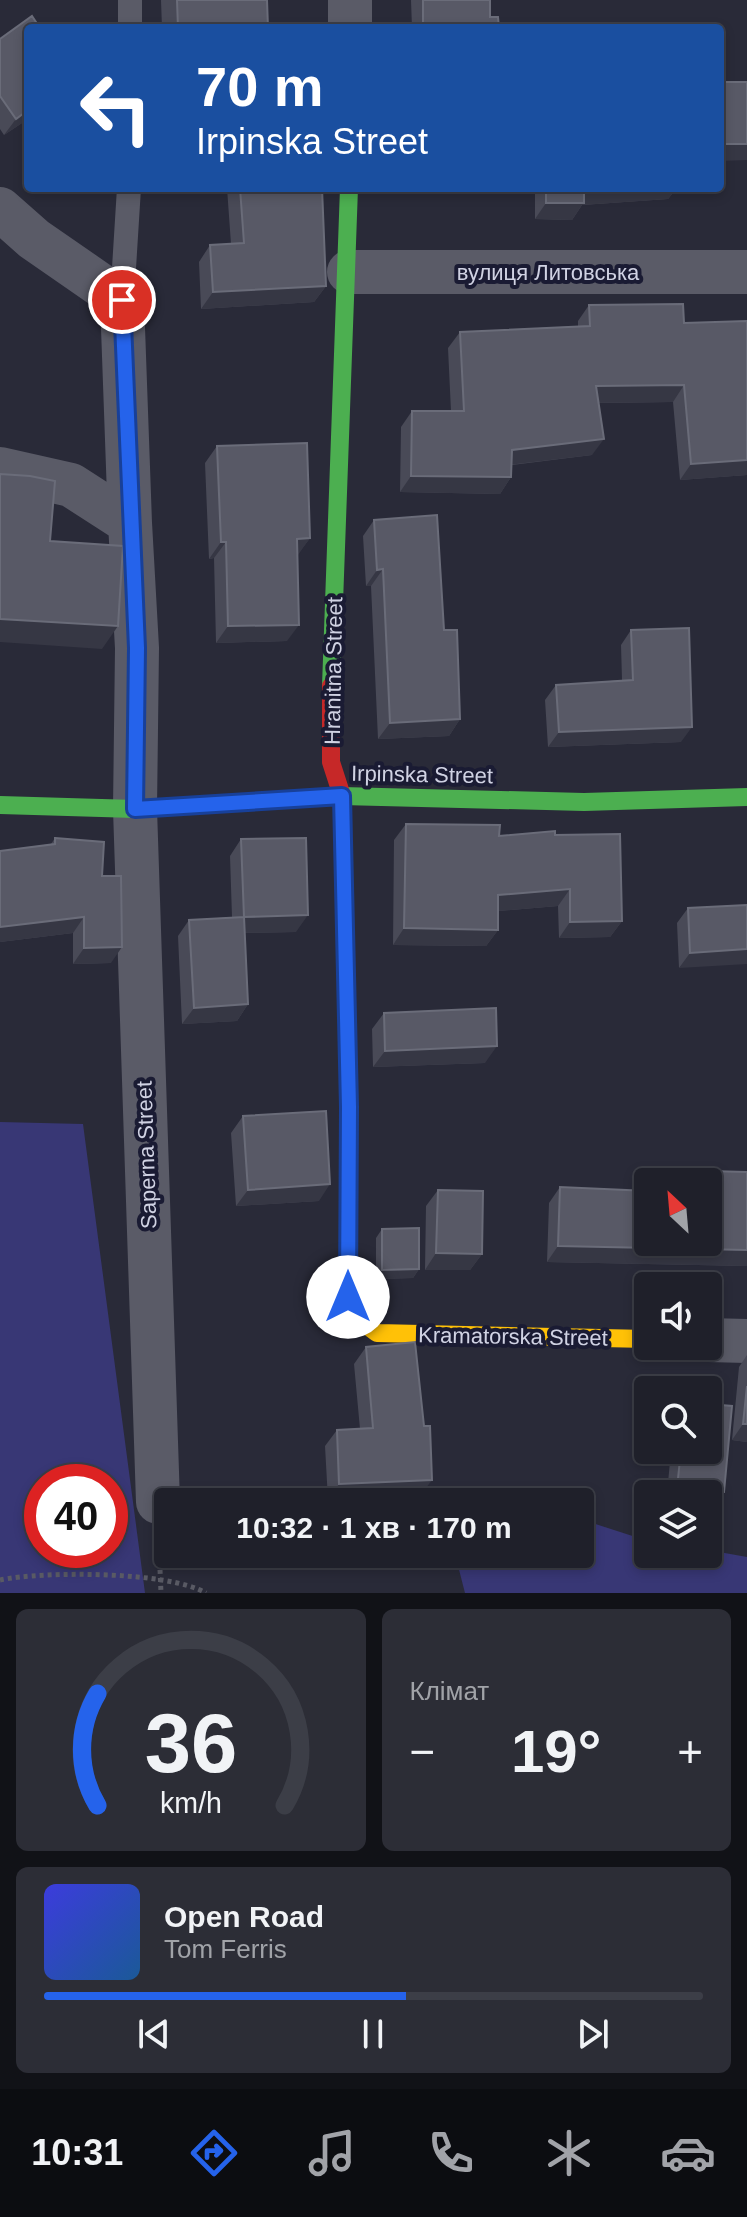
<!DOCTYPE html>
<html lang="uk">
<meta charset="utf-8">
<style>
:root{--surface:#1f202a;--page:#2c2d36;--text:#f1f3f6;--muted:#a1a3a8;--line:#3c3e47;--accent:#2563eb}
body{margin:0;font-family:Arial,sans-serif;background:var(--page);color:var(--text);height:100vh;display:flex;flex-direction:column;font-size:30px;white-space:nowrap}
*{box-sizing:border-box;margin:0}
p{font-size:26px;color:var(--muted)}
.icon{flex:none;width:44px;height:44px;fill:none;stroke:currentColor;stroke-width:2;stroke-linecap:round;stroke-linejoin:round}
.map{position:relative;height:1593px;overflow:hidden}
.drawer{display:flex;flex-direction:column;gap:16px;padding:16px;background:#111217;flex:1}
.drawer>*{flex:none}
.guide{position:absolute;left:24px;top:24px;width:700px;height:168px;border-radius:8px;box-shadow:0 4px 12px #0003,0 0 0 2px var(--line);background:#1a4fa0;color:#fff;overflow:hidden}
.needle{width:52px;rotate:334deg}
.fabs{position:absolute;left:634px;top:1168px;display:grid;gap:16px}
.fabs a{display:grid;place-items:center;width:88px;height:88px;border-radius:8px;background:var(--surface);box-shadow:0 4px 12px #0003,0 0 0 2px var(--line);font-size:40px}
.speed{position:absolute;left:24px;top:1464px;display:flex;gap:16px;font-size:40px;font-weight:700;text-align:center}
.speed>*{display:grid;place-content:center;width:104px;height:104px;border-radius:50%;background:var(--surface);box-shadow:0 4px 12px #0003,0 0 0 2px var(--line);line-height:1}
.speed .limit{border:12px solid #d22;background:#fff;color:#111}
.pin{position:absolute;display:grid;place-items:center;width:68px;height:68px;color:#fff;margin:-34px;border:4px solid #fff;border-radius:50%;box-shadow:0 2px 8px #0007}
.me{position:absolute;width:88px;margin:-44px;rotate:0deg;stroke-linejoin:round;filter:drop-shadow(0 0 6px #0008)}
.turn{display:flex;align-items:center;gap:28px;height:168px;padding:0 40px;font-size:36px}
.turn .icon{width:104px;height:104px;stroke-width:2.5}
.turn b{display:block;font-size:56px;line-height:68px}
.big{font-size:60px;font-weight:600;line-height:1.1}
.drawer .tile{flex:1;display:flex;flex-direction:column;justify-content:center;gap:12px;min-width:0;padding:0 28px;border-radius:12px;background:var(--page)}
.drawer .dial{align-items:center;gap:0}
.dial svg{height:208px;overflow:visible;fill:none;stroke:var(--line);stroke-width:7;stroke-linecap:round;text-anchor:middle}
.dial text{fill:var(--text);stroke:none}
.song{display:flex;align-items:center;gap:24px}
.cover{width:96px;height:96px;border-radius:12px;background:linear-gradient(135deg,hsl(240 70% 55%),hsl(210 70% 35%))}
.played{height:8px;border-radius:4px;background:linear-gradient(90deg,var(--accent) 55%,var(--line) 55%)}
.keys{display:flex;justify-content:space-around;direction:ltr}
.heat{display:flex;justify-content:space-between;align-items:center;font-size:44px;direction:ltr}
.drawer .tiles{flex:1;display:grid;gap:16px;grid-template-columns:1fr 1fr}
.tile:last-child{grid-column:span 2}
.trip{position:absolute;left:154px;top:1488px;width:440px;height:80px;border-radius:8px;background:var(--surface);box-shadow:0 4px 12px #0003,0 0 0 2px var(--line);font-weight:600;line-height:80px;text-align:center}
.tabs{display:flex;height:128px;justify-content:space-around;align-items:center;background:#0c0d11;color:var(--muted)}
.tabs .icon{width:56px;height:56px}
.tabs .on{color:var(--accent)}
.tabs b{font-size:36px;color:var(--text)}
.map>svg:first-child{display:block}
.green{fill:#383775;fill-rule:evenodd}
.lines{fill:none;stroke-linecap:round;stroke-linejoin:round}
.path{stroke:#595a64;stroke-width:5;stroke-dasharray:4 4;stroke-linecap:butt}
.lane{stroke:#5a5b67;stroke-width:24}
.street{stroke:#5a5b67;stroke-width:44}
.fast{stroke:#4caf50;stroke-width:18}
.slow{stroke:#ffc107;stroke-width:18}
.jam{stroke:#c62828;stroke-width:18}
.wall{fill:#494a57}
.shaded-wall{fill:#363744}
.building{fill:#585966;stroke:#6a6c79;stroke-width:2}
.route-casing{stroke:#184099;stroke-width:20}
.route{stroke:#2563eb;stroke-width:14}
.labels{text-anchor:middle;stroke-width:8;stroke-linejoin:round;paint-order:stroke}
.street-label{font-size:22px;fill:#d0d2e3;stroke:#1a1b33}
</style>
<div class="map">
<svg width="747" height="1593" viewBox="0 0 747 1593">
<rect width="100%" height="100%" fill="#292a38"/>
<path class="green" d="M 0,1122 L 83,1124 L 145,1593 L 0,1593 ZM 42,1482 L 110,1482 L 110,1550 L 42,1550 Z
M 580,1519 L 648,1541 L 648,1554 L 708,1554 L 708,1550 L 747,1557 L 747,1593 L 465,1593 L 455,1554 L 580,1554 Z"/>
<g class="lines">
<path class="path" d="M 159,1546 L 161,1593
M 0,1580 C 43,1571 169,1571 206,1593"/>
<path class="lane" d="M 130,0 L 130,28
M 122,300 L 129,188"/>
<path class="street" d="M 350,28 L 350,0
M 0,209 L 34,239 L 122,300 L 130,523 L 71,485 L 0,469
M 349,272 L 747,272
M 130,523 L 137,648 L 135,809 L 158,1502
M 708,1340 L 747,1341"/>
<path class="fast" d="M 331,686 L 349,188
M 0,805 L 135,809 L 342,796 L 584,802 L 747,797"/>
<path class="slow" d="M 348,1263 C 348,1299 346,1311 377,1333 L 648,1339"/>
<path class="jam" d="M 331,686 L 331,762 L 342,796 L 349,1107 L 348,1263"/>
</g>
<path class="wall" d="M 161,0 L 267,0 L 268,28 L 162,28 Z
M 411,0 L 490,0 L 490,17 L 499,28 L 412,28 Z
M 0,39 L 28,119 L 4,135 L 0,129 Z
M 227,188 L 322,188 L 326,286 L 314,302 L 201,309 L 199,262 L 210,245 L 231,244 Z
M 535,188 L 677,188 L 668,199 L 582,205 L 572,220 L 535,219 Z
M 589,305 L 684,323 L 747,321 L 747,475 L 680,480 L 673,402 L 599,403 L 592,455 L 512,465 L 511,477 L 500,494 L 400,492 L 401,427 L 412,411 L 451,411 L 448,348 L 460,332 L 578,326 L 578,321 Z
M 217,446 L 310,538 L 297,555 L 287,641 L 216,643 L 214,558 L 209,559 L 205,463 Z
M 374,520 L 444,630 L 460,719 L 449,736 L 378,739 L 371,586 L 366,586 L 363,536 Z
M 631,630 L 681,742 L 548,747 L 545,700 L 556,685 L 622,680 L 621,645 Z
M 406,824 L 499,836 L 555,835 L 622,921 L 610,937 L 559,938 L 558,906 L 498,911 L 498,930 L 486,946 L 393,945 L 394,840 Z
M 55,838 L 102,876 L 111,963 L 73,964 L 73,933 L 0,942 L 0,851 L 51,844 Z
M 241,839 L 296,932 L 245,933 L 248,1004 L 237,1021 L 182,1024 L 178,936 L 189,920 L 232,917 L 230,856 Z
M 747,905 L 679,968 L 677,923 L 688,908 Z
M 384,1013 L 485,1063 L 373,1067 L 372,1029 Z
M 243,1116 L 319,1201 L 236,1206 L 231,1133 Z
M 671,1170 L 747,1172 L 747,1266 L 547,1262 L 549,1203 L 560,1187 L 648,1191 L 648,1242 L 708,1242 L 708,1182 L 663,1182 Z
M 438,1190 L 482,1254 L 470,1270 L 425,1270 L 426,1206 Z
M 382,1229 L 419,1269 L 413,1278 L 376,1279 L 376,1238 Z
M 366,1347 L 424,1426 L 420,1496 L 328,1500 L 325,1446 L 337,1430 L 360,1429 L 354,1364 Z
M 747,1355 L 747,1442 L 732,1440 L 739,1367 Z
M 671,1450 L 708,1450 L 724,1492 L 713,1509 L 708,1508 L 708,1494 L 667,1494 Z"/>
<path class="shaded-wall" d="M 28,110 L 28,119 L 4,135 L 16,119 Z
M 720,144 L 747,144 L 747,160 L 720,161 Z
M 595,188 L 677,188 L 668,199 L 582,205 L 572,220 L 535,219 L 546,203 L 584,189 Z
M 326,286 L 314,302 L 201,309 L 213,292 Z
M 684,385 L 673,402 L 585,403 L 596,386 Z
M 604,439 L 592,455 L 500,466 L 512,450 Z
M 747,460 L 747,475 L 680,480 L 691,464 Z
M 411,476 L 511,477 L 500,494 L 400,492 Z
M 310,538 L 298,555 L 285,555 L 297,539 Z
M 221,542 L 226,542 L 214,558 L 209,559 Z
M 383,569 L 371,586 L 366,586 L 377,570 Z
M 0,619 L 118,626 L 102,649 L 0,642 Z
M 299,625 L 287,641 L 216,643 L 228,626 Z
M 460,719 L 449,736 L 378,739 L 390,723 Z
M 692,727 L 681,742 L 548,747 L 559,732 Z
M 570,889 L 558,906 L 487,912 L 498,895 Z
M 308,915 L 296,932 L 232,933 L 244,917 Z
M 84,917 L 73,933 L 0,942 L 0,927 Z
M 622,921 L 610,937 L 559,938 L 570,922 Z
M 404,928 L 498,930 L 486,946 L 393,945 Z
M 122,947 L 111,963 L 73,964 L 84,948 Z
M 747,949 L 747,964 L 679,968 L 690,953 Z
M 248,1004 L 237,1021 L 182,1024 L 194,1008 Z
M 497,1046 L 485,1063 L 373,1067 L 385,1051 Z
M 330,1184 L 319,1201 L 236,1206 L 248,1190 Z
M 558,1246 L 747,1250 L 747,1266 L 547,1262 Z
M 436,1253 L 482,1254 L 470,1270 L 425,1270 Z
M 419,1269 L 413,1278 L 376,1279 L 382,1270 Z
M 743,1424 L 747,1424 L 747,1442 L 732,1440 Z
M 432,1480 L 420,1496 L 328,1500 L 339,1484 Z
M 677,1488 L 724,1492 L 713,1509 L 708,1508 L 708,1494 L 673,1494 Z"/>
<path class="building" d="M 177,0 L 267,0 L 268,28 L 178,28 Z
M 423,0 L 490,0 L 490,17 L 498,17 L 499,28 L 423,28 Z
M 32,16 L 40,28 L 28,28 L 28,110 L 16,119 L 0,96 L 0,39 Z
M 720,82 L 747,82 L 747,144 L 720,144 Z
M 240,188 L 322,188 L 326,286 L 213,292 L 210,245 L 244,243 Z
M 546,188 L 595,188 L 584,189 L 584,203 L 546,203 Z
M 683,304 L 684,323 L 747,321 L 747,460 L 691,464 L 684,385 L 596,386 L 604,439 L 512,450 L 511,477 L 411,476 L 412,411 L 464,411 L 460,332 L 590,326 L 589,305 Z
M 307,443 L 310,538 L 297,539 L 299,625 L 228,626 L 226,542 L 221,542 L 217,446 Z
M 0,474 L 30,476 L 55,481 L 50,541 L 123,546 L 118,626 L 0,619 Z
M 437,515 L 444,630 L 457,630 L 460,719 L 390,723 L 383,569 L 377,570 L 374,520 Z
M 689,628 L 692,727 L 559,732 L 556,685 L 633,680 L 631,630 Z
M 406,824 L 500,825 L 499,836 L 555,831 L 555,835 L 620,834 L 622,921 L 570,922 L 570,889 L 498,895 L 498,930 L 404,928 Z
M 55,838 L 104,842 L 102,876 L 121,876 L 122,947 L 84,948 L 84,917 L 0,927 L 0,851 L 55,844 Z
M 306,838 L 308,915 L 244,917 L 241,839 Z
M 747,905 L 747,949 L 690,953 L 688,908 Z
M 244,917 L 248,1004 L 194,1008 L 189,920 Z
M 496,1008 L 497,1046 L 385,1051 L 384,1013 Z
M 326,1111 L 330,1184 L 248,1190 L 243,1116 Z
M 671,1170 L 747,1172 L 747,1250 L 558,1246 L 560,1187 L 648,1191 L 648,1242 L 708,1242 L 708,1182 L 670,1182 Z
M 438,1190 L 483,1191 L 482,1254 L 436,1253 Z
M 419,1228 L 419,1269 L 382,1270 L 382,1229 Z
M 415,1342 L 424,1426 L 430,1426 L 432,1480 L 339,1484 L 337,1430 L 373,1428 L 366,1347 Z
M 747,1386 L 747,1424 L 743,1424 Z
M 708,1404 L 732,1406 L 724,1492 L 677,1488 L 681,1450 L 708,1450 Z"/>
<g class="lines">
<g class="route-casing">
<path id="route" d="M 122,300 L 137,648 L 135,809 L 342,796 L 349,1107 L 348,1297"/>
</g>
<use href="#route" class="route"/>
</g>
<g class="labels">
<g class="street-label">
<text x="548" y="280">вулиця Литовська</text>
<text transform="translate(333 671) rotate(-89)" y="8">Hranitna Street</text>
<text transform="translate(422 774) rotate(1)" y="8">Irpinska Street</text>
<text transform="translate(146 1155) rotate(-92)" y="8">Saperna Street</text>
<text transform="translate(513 1336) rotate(1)" y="8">Kramatorska Street</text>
</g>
</g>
</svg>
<div class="fabs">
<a><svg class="needle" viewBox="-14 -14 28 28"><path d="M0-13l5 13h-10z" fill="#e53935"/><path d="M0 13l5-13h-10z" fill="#a1a3a8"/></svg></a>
<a><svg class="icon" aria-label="sound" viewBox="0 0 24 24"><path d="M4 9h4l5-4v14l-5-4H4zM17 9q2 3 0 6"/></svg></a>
<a><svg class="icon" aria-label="search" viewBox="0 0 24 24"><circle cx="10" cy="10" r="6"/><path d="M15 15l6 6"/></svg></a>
<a><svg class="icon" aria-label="layers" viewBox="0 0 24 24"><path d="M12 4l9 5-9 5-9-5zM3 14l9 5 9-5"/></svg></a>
</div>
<div class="speed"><div class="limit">40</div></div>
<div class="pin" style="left:122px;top:300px;background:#d93025"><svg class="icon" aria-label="arrive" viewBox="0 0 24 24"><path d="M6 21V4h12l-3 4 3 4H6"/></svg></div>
<svg class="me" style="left:348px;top:1297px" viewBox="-20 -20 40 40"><circle r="19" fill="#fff"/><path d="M0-13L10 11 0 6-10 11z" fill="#2563eb"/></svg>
<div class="trip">10:32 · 1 хв · 170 m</div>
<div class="guide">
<div class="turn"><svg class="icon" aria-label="left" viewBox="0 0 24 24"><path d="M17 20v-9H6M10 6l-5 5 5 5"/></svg><div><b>70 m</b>Irpinska Street</div></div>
</div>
</div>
<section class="drawer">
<div class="tiles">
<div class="tile dial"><svg viewBox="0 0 100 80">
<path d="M14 69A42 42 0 1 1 86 69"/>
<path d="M14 69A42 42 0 0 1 14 26" stroke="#2563eb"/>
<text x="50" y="56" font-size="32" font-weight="700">36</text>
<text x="50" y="72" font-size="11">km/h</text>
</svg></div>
<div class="tile"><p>Клімат</p>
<div class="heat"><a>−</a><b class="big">19°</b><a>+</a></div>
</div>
<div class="tile">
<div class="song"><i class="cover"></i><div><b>Open Road</b><p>Tom Ferris</p></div></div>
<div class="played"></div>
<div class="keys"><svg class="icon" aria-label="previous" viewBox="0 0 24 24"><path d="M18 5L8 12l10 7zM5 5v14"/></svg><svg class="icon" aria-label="pause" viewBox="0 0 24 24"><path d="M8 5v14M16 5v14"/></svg><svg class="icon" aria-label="next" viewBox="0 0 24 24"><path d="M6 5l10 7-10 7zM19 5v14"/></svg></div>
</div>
</div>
</section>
<nav class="tabs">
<b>10:31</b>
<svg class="icon on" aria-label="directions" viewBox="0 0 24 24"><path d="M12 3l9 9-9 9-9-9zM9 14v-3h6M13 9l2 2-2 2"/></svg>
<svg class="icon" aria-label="music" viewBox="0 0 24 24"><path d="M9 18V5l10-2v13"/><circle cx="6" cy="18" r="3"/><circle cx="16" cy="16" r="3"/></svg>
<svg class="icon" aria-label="phone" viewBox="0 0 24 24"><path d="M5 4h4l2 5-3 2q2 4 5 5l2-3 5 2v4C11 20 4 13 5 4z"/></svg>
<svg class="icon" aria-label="climate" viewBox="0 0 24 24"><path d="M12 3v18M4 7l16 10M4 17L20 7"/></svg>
<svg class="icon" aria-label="car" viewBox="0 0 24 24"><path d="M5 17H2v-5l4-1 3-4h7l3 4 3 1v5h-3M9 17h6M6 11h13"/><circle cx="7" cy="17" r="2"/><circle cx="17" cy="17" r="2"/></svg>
</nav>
